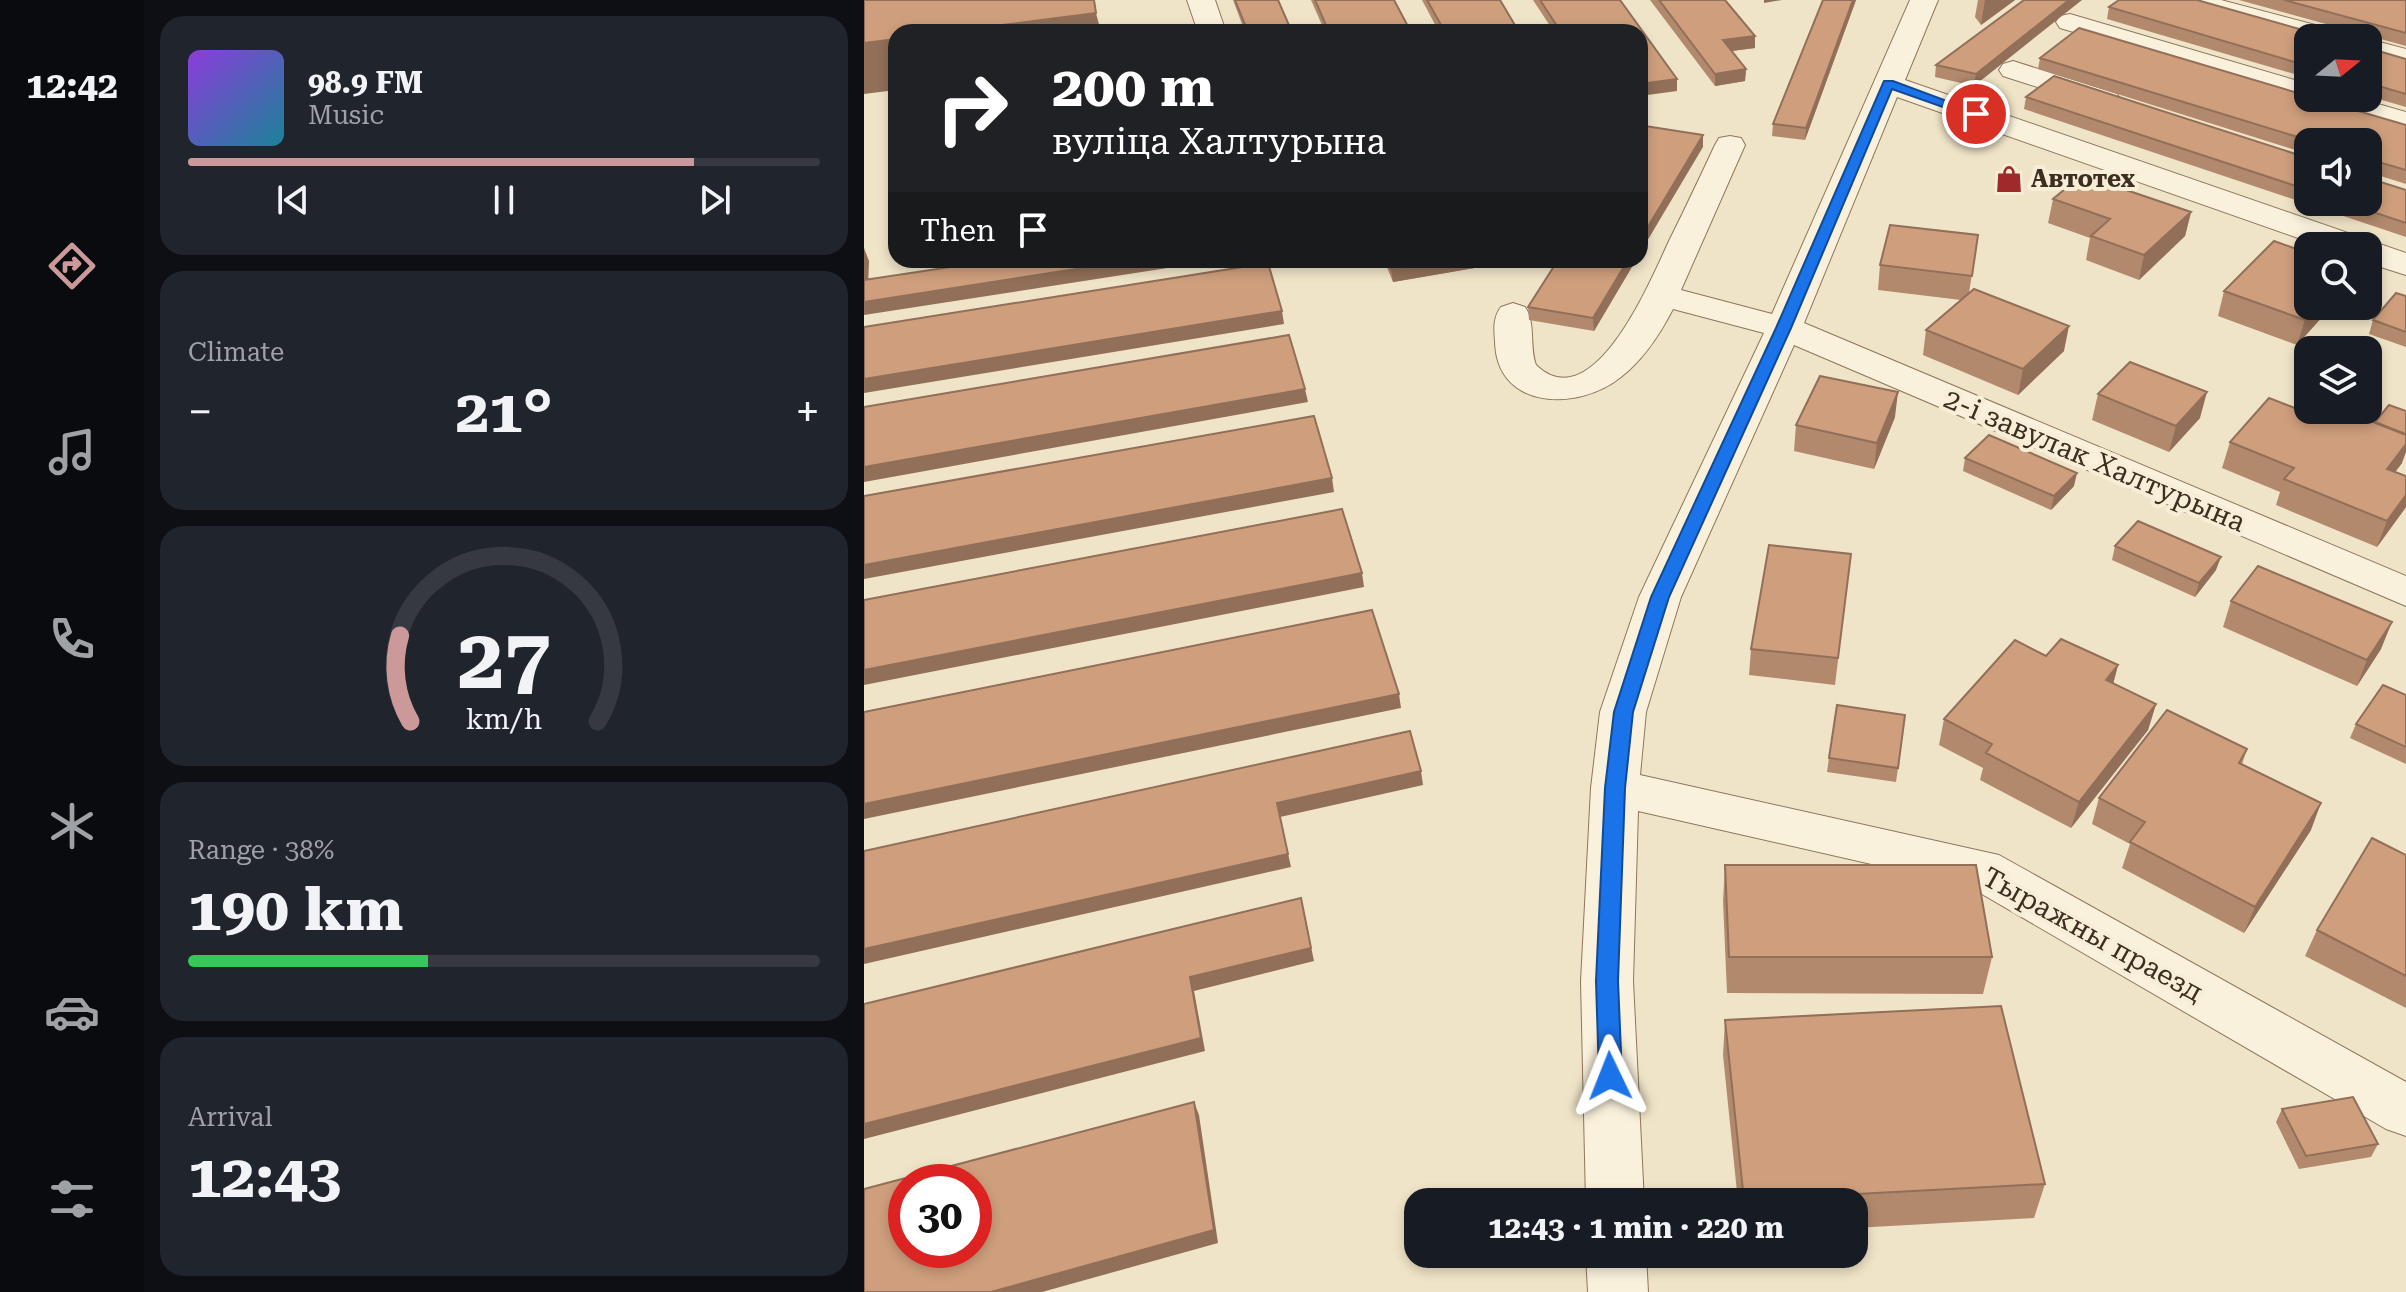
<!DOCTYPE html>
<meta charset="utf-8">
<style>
:root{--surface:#171b24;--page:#20242c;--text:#f1f3f6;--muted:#9ea1a6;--line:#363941;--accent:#cc999b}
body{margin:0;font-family:"Roboto Serif",serif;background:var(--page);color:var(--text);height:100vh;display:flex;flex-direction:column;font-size:30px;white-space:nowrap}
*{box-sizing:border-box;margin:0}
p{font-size:26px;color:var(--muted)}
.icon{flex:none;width:44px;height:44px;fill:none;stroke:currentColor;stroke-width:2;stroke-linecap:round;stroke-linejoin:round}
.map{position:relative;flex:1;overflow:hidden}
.drawer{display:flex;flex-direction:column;gap:16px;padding:16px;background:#0d0f14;width:720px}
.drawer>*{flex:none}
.hud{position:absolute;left:24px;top:24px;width:760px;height:244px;border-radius:24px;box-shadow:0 4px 12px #0003;background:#202124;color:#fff;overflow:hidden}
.needle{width:52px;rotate:72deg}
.fabs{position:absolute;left:1430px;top:24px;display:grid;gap:16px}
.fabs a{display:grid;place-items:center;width:88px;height:88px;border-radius:16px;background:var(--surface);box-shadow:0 4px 12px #0003;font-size:40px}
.speed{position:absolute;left:24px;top:1164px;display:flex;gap:16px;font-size:40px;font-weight:700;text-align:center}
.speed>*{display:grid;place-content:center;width:104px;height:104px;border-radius:50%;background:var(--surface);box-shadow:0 4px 12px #0003;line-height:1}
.speed .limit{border:12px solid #d22;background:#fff;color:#111}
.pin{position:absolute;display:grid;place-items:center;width:68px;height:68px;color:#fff;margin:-34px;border:4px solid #fff;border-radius:50%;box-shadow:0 2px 8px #0007}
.me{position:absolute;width:88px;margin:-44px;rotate:358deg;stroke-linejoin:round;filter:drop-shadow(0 0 6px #0008)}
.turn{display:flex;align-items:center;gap:28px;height:168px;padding:0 32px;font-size:36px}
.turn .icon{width:104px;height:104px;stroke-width:2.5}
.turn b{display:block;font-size:56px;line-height:68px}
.then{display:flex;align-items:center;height:76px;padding:0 32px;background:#0003;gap:16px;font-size:30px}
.big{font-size:60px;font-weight:700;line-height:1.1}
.drawer .widget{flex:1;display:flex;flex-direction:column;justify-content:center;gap:12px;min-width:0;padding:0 28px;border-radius:24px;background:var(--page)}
.drawer .dial{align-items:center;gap:0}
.dial svg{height:208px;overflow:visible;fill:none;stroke:var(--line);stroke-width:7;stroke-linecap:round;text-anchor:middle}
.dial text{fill:var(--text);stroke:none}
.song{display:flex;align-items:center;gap:24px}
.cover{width:96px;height:96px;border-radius:12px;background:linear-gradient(135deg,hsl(270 70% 55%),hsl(190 70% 35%))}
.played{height:8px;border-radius:4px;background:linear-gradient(90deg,var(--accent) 80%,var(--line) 80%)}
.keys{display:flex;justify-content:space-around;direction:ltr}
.heat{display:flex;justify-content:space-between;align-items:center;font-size:44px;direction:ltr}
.charge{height:12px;border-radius:6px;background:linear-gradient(90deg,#34c759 38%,var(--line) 0)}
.trip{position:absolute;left:540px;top:1188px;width:464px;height:80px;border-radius:24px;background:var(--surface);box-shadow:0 4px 12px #0003;font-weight:700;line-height:80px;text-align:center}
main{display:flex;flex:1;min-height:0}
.tab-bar{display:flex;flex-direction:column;width:144px;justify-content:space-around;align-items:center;background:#090b0e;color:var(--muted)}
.tab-bar .icon{width:56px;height:56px}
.tab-bar .current{color:var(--accent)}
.tab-bar b{font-size:36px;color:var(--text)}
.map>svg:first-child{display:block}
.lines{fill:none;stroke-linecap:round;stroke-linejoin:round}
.minor-casing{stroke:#8d765c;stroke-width:2}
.minor{fill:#faf1dc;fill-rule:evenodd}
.wall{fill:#b2896c}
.shaded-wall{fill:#916f58}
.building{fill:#cf9f7d;stroke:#916f58;stroke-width:2;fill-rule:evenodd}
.route{fill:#1a73e8;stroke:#114b97;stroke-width:2}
.labels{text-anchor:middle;stroke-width:8;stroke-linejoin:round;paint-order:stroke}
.far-poi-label{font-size:24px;font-weight:bold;fill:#3d2e20;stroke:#f7eed8;text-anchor:start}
.street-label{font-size:28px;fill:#3d2e20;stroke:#f7eed8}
</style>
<main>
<nav class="tab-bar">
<b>12:42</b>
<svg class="icon current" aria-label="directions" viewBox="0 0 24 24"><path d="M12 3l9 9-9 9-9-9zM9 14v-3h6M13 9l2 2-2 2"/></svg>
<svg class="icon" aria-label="music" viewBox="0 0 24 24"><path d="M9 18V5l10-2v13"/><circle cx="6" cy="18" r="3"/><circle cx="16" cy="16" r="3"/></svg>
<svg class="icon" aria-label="phone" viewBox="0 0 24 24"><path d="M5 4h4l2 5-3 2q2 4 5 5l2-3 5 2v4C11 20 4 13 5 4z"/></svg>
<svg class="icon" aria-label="climate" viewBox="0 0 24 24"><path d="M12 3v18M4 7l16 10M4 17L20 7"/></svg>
<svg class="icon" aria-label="car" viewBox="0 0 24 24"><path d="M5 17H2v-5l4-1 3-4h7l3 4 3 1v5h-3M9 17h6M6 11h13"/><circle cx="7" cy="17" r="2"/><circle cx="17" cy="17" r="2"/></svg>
<svg class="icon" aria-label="filters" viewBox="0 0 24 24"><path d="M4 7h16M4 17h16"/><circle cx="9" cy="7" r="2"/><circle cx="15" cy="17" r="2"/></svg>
</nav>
<section class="drawer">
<div class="widget">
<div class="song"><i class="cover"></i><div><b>98.9 FM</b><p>Music</p></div></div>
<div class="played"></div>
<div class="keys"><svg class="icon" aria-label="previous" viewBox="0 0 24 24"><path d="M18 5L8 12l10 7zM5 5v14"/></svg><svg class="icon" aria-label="pause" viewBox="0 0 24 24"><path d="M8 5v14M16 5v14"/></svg><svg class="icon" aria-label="next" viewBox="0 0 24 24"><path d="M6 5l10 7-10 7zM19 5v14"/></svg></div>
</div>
<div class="widget"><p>Climate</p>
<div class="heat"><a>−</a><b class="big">21°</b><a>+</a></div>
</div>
<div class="widget dial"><svg viewBox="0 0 100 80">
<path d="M14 69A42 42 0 1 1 86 69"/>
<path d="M14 69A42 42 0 0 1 10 36" stroke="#cc999b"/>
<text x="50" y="56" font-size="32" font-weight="700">27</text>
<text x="50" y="72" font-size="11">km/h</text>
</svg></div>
<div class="widget"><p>Range · 38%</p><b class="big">190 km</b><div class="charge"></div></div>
<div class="widget"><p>Arrival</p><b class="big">12:43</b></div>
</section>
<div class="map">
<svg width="1542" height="1292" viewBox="0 0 1542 1292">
<rect width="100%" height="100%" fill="#f0e4c8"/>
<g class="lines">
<g class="minor-casing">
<path id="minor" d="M 323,0 L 351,0 L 362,32 L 334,32 Z
M 1046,0 L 1074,0 L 1041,80 L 1542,253 L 1542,275 L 1504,263 L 1504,246 L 1457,246 L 1033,97 L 940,323 L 1542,576 L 1542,606 L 930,345 L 817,597 L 782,712 L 776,775 L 1135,855 L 1542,1082 L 1542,1136 L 1522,1129 L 1104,886 L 774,811 L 769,981 L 780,1202 L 722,1202 L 717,981 L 727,788 L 736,712 L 775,597 L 900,333 L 809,309 C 796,334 780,359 757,377 C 715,411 633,411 631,342 C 630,329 629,317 637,307 L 649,303 L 661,307 C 672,322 665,347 672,365 C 730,421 788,277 805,241 C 821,209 836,177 851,145 L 855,138 L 866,136 L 877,138 L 881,145 L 817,290 L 908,314 Z
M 1312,0 L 1357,0 L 1478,32 L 1482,38 L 1444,40 L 1316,6 Z
M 1206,14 L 1444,84 L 1444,98 L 1493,98 L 1542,112 L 1542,131 L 1196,28 L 1192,22 L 1196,16 Z
M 1504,39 L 1542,49 L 1542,67 L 1504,57 Z
M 1149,61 L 1253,94 L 1257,100 L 1253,106 L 1242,109 L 1139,76 L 1135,70 L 1139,64 Z
M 722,1254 L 782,1254 L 784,1292 L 724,1292 Z"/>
</g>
<use href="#minor" class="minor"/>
</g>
<path class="wall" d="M 369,0 L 414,0 L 428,32 L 381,32 Z
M 447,0 L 530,0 L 547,32 L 461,32 Z
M 558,0 L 636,0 L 655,32 L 575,32 Z
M 669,0 L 756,0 L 813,79 L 813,91 L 776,32 L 690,32 Z
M 786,0 L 861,0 L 891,48 L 868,51 L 882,69 L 881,81 L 851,86 Z
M 959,0 L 992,0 L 941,140 L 908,136 L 909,124 Z
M 1114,0 L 1151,0 L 1117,25 L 1111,17 Z
M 1160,0 L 1110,86 L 1071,77 L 1072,65 Z
M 1375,0 L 1542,0 L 1542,46 Z
M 1245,7 L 1444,38 L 1444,78 L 1243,19 Z
M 1504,48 L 1542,59 L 1542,107 L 1504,96 Z
M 1176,58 L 1542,125 L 1542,184 L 1504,172 L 1504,142 L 1444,142 L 1444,154 L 1174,69 Z
M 1162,97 L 1444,158 L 1444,202 L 1504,202 L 1542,190 L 1542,237 L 1160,109 Z
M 1189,199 L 1327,212 L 1321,236 L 1275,280 L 1222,260 L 1226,238 L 1184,223 Z
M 1114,235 L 1105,293 L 1200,351 L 1154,395 L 1059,355 L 1062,330 L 1097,300 L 1014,290 L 1016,265 Z
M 520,260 L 657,260 L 529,282 Z
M 694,260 L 772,260 L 730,331 L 665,320 L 664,307 Z
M 1360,291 L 1468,306 L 1433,345 L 1354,316 Z
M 1542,296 L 1542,347 L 1505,334 L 1509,320 Z
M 1234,394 L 1336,418 L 1305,452 L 1228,420 Z
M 1031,417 L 1010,469 L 930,451 L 932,425 Z
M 1459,419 L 1511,423 L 1538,463 L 1531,472 L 1542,476 L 1542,507 L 1513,547 L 1412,505 L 1416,492 L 1358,468 L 1366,442 Z
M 1101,458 L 1210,486 L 1187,510 L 1099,471 Z
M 1251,546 L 1352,570 L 1331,597 L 1248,560 Z
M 987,554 L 971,685 L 885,675 L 887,649 Z
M 1367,601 L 1517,649 L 1493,686 L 1359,627 Z
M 1182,656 L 1254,665 L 1249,684 L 1292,704 L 1284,730 L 1207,828 L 1116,780 L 1119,768 L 1075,745 L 1080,719 Z
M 1542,695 L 1542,764 L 1486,738 L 1492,724 Z
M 1383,749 L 1378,764 L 1447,830 L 1380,933 L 1258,868 L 1266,844 L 1228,824 L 1235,798 Z
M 965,758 L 1034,768 L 1032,782 L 963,772 Z
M 1542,855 L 1542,1008 L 1441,956 L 1453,930 Z
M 861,865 L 1128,957 L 1119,994 L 863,993 L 859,901 Z
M 861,1020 L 1181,1184 L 1170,1218 L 990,1228 L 990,1202 L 874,1202 L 859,1055 Z
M 1418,1109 L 1514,1144 L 1507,1157 L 1435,1169 L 1412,1122 Z"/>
<path class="shaded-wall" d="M 900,0 L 918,0 L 900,3 Z
M 989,0 L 992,0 L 941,140 L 942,128 Z
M 1121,0 L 1151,0 L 1117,25 Z
M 1205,0 L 1218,0 L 1110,86 L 1112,74 Z
M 232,13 L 237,32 L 84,32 Z
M 891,36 L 891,48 L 859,52 L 859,40 Z
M 32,39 L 32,90 L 0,94 L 0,43 Z
M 882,69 L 881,81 L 851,86 L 851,74 Z
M 813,79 L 813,91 L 776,96 L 776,84 Z
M 839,135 L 839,147 L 776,253 L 776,240 Z
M 1327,212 L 1321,236 L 1275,280 L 1280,255 Z
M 0,248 L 5,261 L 4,287 L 0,288 Z
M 270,260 L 355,260 L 0,315 L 0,302 Z
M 580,260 L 657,260 L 529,282 L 527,269 Z
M 764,260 L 772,260 L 730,331 L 729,318 Z
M 1453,306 L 1468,306 L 1433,345 L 1441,320 Z
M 418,311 L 420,324 L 0,393 L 0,379 Z
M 1205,326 L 1200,351 L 1154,395 L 1159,369 Z
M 441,389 L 444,402 L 0,482 L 0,467 Z
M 1034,392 L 1031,417 L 1010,469 L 1013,443 Z
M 1343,392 L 1336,418 L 1305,452 L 1312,426 Z
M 1542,444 L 1542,452 L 1538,463 L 1514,495 L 1523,469 Z
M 1213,473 L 1210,486 L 1187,510 L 1190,496 Z
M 468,478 L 470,492 L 0,579 L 0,565 Z
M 1542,495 L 1542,507 L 1513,547 L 1523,521 Z
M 1357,557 L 1352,570 L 1331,597 L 1335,583 Z
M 498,573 L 500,587 L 0,685 L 0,670 Z
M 1528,622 L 1517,649 L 1493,686 L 1503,660 Z
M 1254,665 L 1247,692 L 1242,680 Z
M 535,694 L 537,708 L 0,819 L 0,804 Z
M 1292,704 L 1284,730 L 1207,828 L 1215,802 Z
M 557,771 L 559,785 L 416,817 L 427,867 L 0,964 L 0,949 L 413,803 Z
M 1457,803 L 1447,830 L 1380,933 L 1391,907 Z
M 437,898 L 450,961 L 330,991 L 341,1051 L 0,1139 L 0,1124 L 326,977 Z
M 330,1102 L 335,1115 L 354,1243 L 178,1292 L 127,1292 Z"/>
<path class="building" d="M 0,0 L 230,0 L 232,13 L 84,32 L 32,32 L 32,39 L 0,43 Z
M 371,0 L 414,0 L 428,32 L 384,32 Z
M 451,0 L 530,0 L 547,32 L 465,32 Z
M 563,0 L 636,0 L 655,32 L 581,32 Z
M 676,0 L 756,0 L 813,79 L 776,84 L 776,32 L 697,32 Z
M 795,0 L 861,0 L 891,36 L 859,40 L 882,69 L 851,74 Z
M 959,0 L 989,0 L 942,128 L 909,124 Z
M 1160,0 L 1205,0 L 1112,74 L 1072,65 Z
M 1255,0 L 1333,0 L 1467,38 L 1444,38 L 1444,66 L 1245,7 Z
M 1420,0 L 1542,0 L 1542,33 Z
M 1215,28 L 1444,96 L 1444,98 L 1450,98 L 1542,125 L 1542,170 L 1504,159 L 1504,142 L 1450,142 L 1176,58 Z
M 1504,48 L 1542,59 L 1542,94 L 1504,83 Z
M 1190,76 L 1444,158 L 1444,190 L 1162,97 Z
M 781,126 L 839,135 L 776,240 L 776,134 Z
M 1218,175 L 1327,212 L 1280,255 L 1227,236 L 1246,219 L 1189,199 Z
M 1504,178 L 1542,190 L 1542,223 L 1479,202 L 1504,202 Z
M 1026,225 L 1114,235 L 1108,276 L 1016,265 Z
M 1410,241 L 1444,253 L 1444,306 L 1453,306 L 1441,320 L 1360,291 Z
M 133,260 L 270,260 L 0,302 L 0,280 Z
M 524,260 L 580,260 L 527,269 Z
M 694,260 L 764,260 L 729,318 L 664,307 Z
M 404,263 L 418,311 L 0,379 L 0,327 Z
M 1110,289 L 1205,326 L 1159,369 L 1062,330 Z
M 1532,293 L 1542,296 L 1542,332 L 1509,320 Z
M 425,335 L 441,389 L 0,467 L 0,407 Z
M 1266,362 L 1343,392 L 1312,426 L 1234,394 Z
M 956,376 L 1034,392 L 1013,443 L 932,425 Z
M 1405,398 L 1459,419 L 1466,410 L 1478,410 L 1542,435 L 1542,444 L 1523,469 L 1542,476 L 1542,495 L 1523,521 L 1420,479 L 1430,468 L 1366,442 Z
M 1525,405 L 1542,411 L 1542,434 L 1511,422 Z
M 450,416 L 468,478 L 0,565 L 0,496 Z
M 1125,435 L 1213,473 L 1190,496 L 1101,458 Z
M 478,509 L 498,573 L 0,670 L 0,600 Z
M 1274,521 L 1357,557 L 1335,583 L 1251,546 Z
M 905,545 L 987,554 L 974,658 L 887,649 Z
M 1394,566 L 1528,622 L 1503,660 L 1367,601 Z
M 508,610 L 535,694 L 0,804 L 0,712 Z
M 1197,639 L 1254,665 L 1242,680 L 1292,704 L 1215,802 L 1122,753 L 1128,744 L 1080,719 L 1151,640 L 1182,656 Z
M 1519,685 L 1542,695 L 1542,747 L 1492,724 Z
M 973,705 L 1041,715 L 1034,768 L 965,758 Z
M 1303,710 L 1383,749 L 1375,763 L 1457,803 L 1391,907 L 1266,842 L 1281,822 L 1235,798 Z
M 546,731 L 557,771 L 413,803 L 424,854 L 0,949 L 0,851 Z
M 1508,838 L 1542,855 L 1542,976 L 1453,930 Z
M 861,865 L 1112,865 L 1128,957 L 865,957 Z
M 437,898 L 447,948 L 326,977 L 337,1038 L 0,1124 L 0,1004 Z
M 1137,1006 L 1181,1184 L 880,1200 L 861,1020 Z
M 1489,1097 L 1514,1144 L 1442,1156 L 1418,1109 Z
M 330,1102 L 350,1230 L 127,1292 L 0,1292 L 0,1189 ZM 42,1182 L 110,1182 L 110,1250 L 42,1250 Z"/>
<path class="route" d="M 1020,81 L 1029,81 L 1118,114 L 1107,117 L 1028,89 L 927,328 L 805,597 L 769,712 L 761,788 L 754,981 L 758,1076 L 754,1083 L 746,1086 L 738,1083 L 735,1076 L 732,981 L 741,788 L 750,712 L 787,597 L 912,328 Z"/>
<defs>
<g id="shop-bare" transform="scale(2.16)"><path d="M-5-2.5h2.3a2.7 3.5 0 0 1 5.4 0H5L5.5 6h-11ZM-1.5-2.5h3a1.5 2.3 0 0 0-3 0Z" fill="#9e2a2b" stroke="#f7eed8" stroke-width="2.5" paint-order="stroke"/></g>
</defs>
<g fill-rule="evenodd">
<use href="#shop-bare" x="1145" y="179"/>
</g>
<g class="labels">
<g class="far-poi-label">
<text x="1167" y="187">Автотех</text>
</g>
<g class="street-label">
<text transform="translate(1231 460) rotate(23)" y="10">2-і завулак Халтурына</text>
<text transform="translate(1229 934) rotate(29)" y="10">Тыражны праезд</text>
</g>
</g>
</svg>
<div class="fabs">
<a><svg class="needle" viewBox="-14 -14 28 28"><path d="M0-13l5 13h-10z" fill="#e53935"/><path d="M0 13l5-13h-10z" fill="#9ea1a6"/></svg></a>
<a><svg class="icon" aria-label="sound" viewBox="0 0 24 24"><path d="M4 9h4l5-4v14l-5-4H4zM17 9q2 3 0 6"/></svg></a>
<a><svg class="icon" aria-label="search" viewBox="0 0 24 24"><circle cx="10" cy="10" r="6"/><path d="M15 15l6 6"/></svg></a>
<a><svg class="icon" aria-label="layers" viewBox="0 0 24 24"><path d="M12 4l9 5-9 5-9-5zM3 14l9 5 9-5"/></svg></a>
</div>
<div class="speed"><div class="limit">30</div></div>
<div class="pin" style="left:1112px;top:114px;background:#d93025"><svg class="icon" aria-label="arrive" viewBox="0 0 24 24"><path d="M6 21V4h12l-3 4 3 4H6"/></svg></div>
<svg class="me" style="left:746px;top:1076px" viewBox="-20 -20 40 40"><path d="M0-17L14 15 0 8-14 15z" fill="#1a73e8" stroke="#fff" stroke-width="4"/></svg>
<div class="trip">12:43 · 1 min · 220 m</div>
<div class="hud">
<div class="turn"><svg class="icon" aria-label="right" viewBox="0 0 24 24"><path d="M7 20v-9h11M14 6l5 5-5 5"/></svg><div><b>200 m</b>вуліца Халтурына</div></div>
<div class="then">Then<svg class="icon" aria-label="arrive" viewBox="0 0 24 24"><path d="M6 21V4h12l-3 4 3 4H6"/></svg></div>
</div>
</div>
</main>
